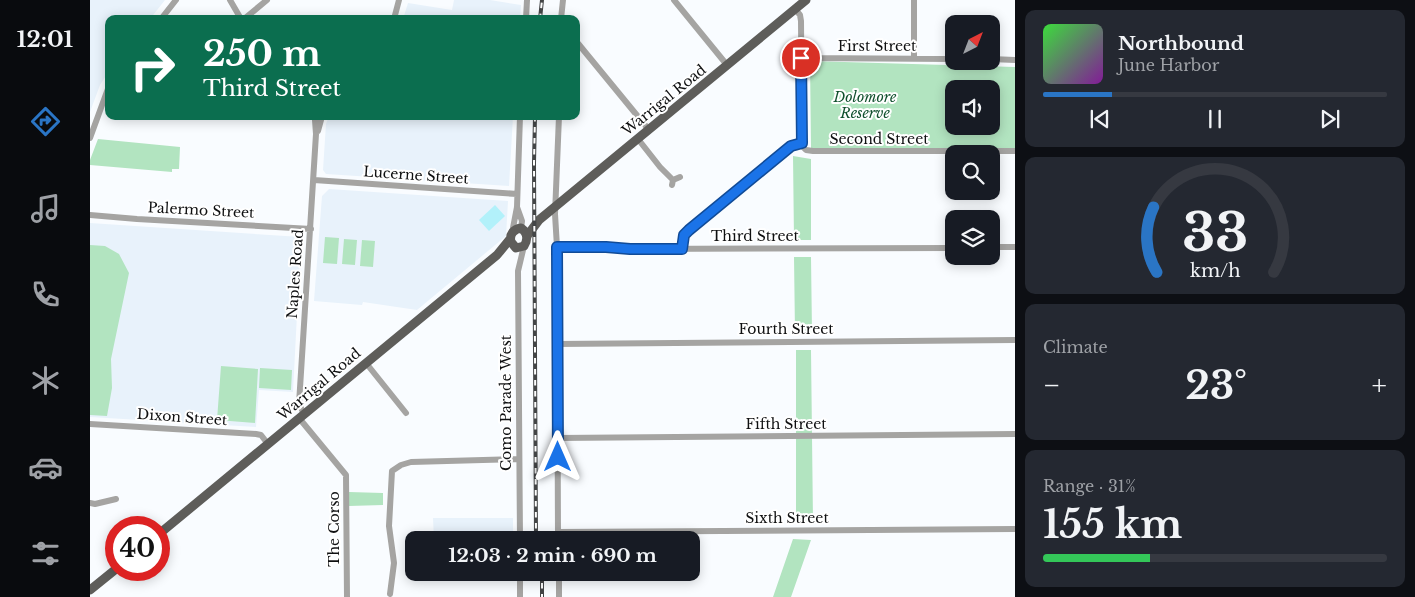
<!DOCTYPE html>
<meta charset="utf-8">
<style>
:root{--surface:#171b24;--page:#242831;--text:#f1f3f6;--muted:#9ea1a6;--line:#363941;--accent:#2a75c5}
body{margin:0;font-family:"Libre Baskerville",serif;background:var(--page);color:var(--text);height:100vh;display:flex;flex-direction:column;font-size:19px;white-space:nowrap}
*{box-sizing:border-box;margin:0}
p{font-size:16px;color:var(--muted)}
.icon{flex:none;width:28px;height:28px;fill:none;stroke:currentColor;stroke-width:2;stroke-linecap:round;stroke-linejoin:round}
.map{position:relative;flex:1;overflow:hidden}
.side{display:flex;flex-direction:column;gap:10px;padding:10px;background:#0d0f14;width:400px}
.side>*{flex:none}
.guide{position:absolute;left:15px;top:15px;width:475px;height:105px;border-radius:10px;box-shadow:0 2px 12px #0003;background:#0b6e4f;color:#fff;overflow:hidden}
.needle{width:32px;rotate:42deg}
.controls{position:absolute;left:855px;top:15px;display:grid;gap:10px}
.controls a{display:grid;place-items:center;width:55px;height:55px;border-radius:10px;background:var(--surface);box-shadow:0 2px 12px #0003;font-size:25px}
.speed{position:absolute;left:15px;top:516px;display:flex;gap:10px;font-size:25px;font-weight:700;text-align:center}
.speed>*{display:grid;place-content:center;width:65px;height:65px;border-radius:50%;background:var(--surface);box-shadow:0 2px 12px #0003;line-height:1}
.speed .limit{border:8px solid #d22;background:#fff;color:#111}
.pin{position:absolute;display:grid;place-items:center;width:42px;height:42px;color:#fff;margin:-21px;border:2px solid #fff;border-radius:50%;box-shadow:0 1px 5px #0007}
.me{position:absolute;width:55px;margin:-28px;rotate:0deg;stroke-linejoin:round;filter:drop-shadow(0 0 4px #0008)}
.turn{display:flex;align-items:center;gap:18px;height:105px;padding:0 15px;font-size:22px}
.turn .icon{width:65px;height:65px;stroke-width:2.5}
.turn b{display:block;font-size:35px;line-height:42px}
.big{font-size:38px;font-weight:700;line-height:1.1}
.side .tile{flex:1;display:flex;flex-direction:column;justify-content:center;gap:8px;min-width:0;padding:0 18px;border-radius:10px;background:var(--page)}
.side .dial{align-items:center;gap:0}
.dial svg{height:130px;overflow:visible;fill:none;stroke:var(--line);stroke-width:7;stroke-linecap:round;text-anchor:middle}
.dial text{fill:var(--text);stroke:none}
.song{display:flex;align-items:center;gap:15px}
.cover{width:60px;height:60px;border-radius:8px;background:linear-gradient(135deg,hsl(120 70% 55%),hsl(290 70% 35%))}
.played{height:5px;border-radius:2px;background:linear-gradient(90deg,var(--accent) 20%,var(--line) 20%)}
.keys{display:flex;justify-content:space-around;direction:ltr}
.heat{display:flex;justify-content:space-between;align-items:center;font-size:28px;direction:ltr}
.charge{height:8px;border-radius:4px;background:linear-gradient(90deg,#34c759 31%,var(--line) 0)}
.trip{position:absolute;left:315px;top:531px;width:295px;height:50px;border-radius:10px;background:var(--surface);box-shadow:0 2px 12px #0003;font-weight:700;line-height:50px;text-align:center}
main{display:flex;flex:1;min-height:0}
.tabs{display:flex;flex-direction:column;width:90px;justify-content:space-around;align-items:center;background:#090b0e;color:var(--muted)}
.tabs .icon{width:35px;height:35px}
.tabs .on{color:var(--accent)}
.tabs b{font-size:22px;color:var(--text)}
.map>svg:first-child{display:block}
.built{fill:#e8f2fb}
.green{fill:#b2e4c0;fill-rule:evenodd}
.water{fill:#b2f1fa}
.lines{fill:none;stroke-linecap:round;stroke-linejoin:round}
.minor{stroke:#a5a4a2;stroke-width:6}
.major{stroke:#5e5d5a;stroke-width:9}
.rail-casing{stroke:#434546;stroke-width:4}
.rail{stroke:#fff;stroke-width:2;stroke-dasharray:5.5;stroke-linecap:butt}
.route-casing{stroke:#114b97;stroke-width:12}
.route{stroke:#1a73e8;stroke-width:9}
.labels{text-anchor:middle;stroke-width:4;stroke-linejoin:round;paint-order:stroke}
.street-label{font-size:14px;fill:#0f1011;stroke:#fff}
.park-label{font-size:14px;font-style:italic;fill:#10502d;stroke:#fff}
</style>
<main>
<nav class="tabs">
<b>12:01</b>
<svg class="icon on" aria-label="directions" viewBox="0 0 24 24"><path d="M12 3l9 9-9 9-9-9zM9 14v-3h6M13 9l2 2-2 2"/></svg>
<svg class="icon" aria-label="music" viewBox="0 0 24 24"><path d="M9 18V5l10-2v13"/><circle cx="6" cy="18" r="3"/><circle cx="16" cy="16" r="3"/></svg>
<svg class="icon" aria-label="phone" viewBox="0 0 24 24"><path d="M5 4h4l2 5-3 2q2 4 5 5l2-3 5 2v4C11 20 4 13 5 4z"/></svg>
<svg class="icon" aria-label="climate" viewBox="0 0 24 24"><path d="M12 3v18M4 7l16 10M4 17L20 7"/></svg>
<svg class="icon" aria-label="car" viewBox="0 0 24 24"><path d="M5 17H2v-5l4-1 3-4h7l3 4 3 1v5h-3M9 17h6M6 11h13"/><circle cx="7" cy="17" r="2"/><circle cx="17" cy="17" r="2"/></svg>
<svg class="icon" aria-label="filters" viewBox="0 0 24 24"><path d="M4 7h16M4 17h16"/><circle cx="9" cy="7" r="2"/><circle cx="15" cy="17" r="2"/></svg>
</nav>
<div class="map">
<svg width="925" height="597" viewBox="0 0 925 597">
<rect width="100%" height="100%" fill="#f9fcff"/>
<path class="built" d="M 0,0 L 75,0 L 60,19 L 19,19 L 19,71 L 10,85 L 0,112 Z
M 364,0 L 400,0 L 431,5 L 430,19 L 313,19 L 318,3 L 362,10 Z
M 239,116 L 423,116 L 419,186 L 236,174 L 233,170 L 236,124 Z
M 239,189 L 418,201 L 416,236 L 327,310 L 273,302 L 272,305 L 224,301 L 232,196 Z
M 0,223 L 211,237 L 203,392 L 169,390 L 166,427 L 0,417 Z
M 343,518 L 423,518 L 423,540 L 344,540 Z"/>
<path class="green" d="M 720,61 L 925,67 L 925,148 L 721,148 ZM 864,89 L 901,89 L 901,126 L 864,126 Z
M 8,139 L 90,147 L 89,169 L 82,169 L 82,172 L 0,165 L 0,160 Z
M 703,156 L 721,159 L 721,240 L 704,240 Z
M 235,237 L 249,238 L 247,264 L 233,263 Z
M 254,239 L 267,240 L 265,265 L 252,264 Z
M 272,240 L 285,241 L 283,267 L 270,266 Z
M 0,245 L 15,246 L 29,254 L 39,273 L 21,359 L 22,388 L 17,416 L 0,415 Z
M 704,257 L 721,257 L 722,333 L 705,333 Z
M 706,350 L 721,350 L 723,522 L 706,522 Z
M 131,366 L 168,369 L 165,423 L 127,420 Z
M 170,368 L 202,370 L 201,390 L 169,388 Z
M 259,492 L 293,493 L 293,505 L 259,506 Z
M 703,539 L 721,540 L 701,597 L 683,597 Z"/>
<path class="water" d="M 405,205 L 415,216 L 399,231 L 389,220 Z"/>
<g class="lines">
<path class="minor" d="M 140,0 L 151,19
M 584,0 L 637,65
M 705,9 L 710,15 L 711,21 L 712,143 L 713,147 L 716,150 L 723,151 L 925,151
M 71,19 L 86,0
M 154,19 L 177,0
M 304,19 L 309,0
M 436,19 L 437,0
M 471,19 L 473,0
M 486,41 L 559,130
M 711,58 L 864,59
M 824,58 L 824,0
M 901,59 L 925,60
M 228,131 L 231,120
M 0,138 L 19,86
M 548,139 L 570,167 L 583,180
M 224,180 L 427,194
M 582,185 L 583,180 L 590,177
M 427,207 L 432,221 L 431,228
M 0,215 L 47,219 L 221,229
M 422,233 L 427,207 L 430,116
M 467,247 L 516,247 L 540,249 L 864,248
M 901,247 L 925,247
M 592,249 L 594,235 L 599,230 L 701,146 L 712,143
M 467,344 L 925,340
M 276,363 L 316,413
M 214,414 L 209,404 L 226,134 L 225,120
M 209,418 L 256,475 L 257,597
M 0,424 L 166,434 L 171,435 L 178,444
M 468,438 L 925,434
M 0,503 L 5,504 L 26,499
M 468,532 L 925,529
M 430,540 L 428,271 L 434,246
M 468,540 L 467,247 L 465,214 L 469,116
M 430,572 L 430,597
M 469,572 L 469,597
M 300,594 L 304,563 L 299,526 L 302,471 L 311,465 L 321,462 L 429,459"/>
<path class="major" d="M 431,228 C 438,233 438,240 434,246 L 426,248 L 421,242 C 419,234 424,229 431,228 Z
M 437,236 L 449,220 L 716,0
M 69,534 L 407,255 L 420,239
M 0,590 L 26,569"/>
<g class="rail-casing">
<path id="rail" d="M 450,19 L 452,0
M 445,116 L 444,163 L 446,540
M 452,572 L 452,597"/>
</g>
<use href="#rail" class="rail"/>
</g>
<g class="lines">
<g class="route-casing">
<path id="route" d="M 468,457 L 467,247 L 516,247 L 540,249 L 592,249 L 594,235 L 599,230 L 701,146 L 712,143 L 711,58"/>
</g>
<use href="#route" class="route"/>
</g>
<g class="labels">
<g class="street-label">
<text x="787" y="51">First Street</text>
<text transform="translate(574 100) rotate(-39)" y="5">Warrigal Road</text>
<text x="789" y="144">Second Street</text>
<text transform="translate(326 175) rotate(4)" y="5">Lucerne Street</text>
<text transform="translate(111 210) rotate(3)" y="5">Palermo Street</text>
<text x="665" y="241">Third Street</text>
<text transform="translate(205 274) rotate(-86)" y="5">Naples Road</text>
<text x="696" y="334">Fourth Street</text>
<text transform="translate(229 384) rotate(-40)" y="5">Warrigal Road</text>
<text transform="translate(416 403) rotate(-90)" y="5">Como Parade West</text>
<text transform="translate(92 417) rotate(4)" y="5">Dixon Street</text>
<text x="696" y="429">Fifth Street</text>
<text x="697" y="523">Sixth Street</text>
<text transform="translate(244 529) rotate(-90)" y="5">The Corso</text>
</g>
<g class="park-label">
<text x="775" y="102">Dolomore<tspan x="775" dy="16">Reserve</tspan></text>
</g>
</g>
</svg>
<div class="controls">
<a><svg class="needle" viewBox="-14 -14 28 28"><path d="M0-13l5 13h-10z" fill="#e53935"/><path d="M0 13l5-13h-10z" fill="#9ea1a6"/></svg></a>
<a><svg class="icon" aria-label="sound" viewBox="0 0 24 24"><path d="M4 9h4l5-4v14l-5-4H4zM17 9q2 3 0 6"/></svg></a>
<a><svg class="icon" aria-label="search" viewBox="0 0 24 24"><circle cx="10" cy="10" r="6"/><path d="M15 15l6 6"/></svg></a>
<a><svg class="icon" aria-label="layers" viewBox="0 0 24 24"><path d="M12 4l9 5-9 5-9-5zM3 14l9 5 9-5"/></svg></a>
</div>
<div class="speed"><div class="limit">40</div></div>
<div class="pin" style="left:711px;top:58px;background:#d93025"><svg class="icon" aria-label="arrive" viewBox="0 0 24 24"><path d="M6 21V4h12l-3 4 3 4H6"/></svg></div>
<svg class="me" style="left:468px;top:457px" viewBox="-20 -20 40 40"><path d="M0-17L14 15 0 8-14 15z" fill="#1a73e8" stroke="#fff" stroke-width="4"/></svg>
<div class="trip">12:03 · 2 min · 690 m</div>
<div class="guide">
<div class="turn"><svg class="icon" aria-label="right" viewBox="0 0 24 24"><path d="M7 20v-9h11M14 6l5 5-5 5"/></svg><div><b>250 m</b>Third Street</div></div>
</div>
</div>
<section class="side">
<div class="tile">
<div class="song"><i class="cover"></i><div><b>Northbound</b><p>June Harbor</p></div></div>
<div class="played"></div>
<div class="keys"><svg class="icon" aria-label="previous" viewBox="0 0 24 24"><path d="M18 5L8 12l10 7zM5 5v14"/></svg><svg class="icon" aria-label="pause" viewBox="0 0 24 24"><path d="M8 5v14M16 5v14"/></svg><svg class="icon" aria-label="next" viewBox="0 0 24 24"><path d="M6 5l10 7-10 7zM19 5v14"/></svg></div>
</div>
<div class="tile dial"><svg viewBox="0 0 100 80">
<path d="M14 69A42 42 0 1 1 86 69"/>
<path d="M14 69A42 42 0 0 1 12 29" stroke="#2a75c5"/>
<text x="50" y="56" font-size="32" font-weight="700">33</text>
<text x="50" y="72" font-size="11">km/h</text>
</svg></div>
<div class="tile"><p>Climate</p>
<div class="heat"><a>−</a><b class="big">23°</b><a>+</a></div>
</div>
<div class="tile"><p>Range · 31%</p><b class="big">155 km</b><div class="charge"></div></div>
</section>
</main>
